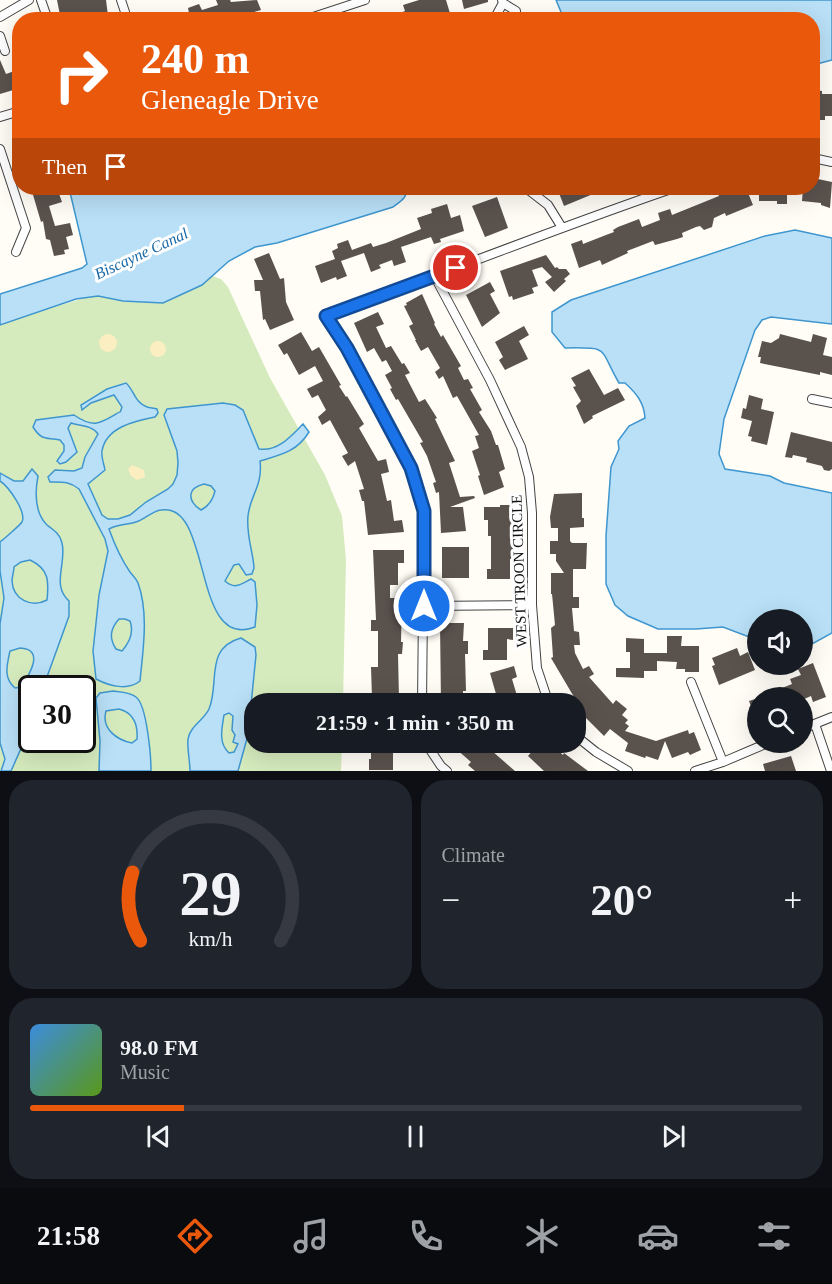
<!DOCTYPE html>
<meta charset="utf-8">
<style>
:root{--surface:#171b24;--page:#20242c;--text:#f1f3f6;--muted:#9ea1a6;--line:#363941;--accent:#ea580c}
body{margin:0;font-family:Georgia,serif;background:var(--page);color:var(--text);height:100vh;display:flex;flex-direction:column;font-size:22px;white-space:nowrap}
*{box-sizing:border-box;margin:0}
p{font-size:20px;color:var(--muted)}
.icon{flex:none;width:33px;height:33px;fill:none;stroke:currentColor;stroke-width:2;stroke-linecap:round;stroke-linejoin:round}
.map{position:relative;height:771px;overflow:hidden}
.side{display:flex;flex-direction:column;gap:9px;padding:9px;background:#0d0f14;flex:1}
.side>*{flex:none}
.hud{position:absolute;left:12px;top:12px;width:808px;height:183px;border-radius:24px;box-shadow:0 6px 24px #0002;background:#ea580c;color:#fff;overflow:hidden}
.tools{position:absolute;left:747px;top:609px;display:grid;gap:12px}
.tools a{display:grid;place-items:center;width:66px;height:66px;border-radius:50%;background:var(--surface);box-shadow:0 6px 24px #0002;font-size:30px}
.speed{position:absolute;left:18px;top:675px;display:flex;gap:12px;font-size:30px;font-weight:700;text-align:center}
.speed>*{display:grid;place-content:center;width:78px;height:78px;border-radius:50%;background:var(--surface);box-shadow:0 6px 24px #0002;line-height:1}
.speed .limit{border:3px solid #111;border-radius:9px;background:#fff;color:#111}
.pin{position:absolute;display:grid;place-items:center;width:51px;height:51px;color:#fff;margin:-26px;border:3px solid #fff;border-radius:50%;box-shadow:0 2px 6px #0007}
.me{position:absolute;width:66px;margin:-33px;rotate:0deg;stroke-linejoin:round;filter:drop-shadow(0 0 4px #0008)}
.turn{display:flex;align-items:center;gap:21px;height:126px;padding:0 30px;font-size:27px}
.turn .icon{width:78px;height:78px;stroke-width:2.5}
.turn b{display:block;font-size:42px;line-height:51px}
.then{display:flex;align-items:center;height:57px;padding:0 30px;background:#0003;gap:12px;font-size:22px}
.big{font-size:45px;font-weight:800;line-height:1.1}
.side .tile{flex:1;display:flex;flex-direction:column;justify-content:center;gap:9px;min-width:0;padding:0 21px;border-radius:24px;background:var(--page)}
.side .dial{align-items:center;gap:0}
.dial svg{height:156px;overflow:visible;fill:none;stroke:var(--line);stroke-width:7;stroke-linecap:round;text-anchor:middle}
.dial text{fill:var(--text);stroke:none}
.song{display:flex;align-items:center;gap:18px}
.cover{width:72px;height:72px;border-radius:9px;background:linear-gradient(135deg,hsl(210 70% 55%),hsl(90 70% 35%))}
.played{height:6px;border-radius:3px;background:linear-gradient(90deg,var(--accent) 20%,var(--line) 20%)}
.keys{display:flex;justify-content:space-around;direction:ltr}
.heat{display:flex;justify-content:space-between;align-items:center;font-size:33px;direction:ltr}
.side .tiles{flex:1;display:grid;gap:9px;grid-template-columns:1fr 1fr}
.tile:last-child{grid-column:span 2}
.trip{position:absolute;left:244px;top:693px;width:342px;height:60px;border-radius:24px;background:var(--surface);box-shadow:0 6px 24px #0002;font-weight:800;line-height:60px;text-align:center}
.dock{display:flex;height:96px;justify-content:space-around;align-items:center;background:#090b0e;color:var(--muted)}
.dock .icon{width:42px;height:42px}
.dock .active{color:var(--accent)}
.dock b{font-size:27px;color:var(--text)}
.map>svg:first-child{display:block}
.green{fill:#d5ebbd;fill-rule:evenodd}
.sand{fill:#fbeec1}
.water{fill:#b9e0f7;stroke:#3f96cf;stroke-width:1.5;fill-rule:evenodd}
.building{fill:#5a524d}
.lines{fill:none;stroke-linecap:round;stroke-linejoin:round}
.minor-casing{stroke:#444;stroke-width:10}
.minor{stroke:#fff;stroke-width:8}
.route-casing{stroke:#114b97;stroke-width:15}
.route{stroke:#1a73e8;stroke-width:10}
.labels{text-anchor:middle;stroke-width:6;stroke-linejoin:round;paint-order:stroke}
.street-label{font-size:15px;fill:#111;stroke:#fff}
.water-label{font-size:16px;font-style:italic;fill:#1768a6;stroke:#fff}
</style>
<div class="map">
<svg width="832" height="771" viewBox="0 0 832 771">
<rect width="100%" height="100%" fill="#fffdf5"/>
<path class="green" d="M 204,273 L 221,279 L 228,287 L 270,378 L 325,475 L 342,516 L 346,560 L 343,703 L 255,704 L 255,742 L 342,743 L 341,771 L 0,771 L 0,323 L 112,290 ZM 32,688 L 82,688 L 82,740 L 32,740 Z"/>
<path class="sand" d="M99 343a9 9 0 1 1 18 0a9 9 0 1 1-18 0Z
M150 349a8 8 0 1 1 16 0a8 8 0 1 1-16 0Z
M 132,465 L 144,470 L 145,477 L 137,480 L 131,476 L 128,469 Z"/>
<path class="water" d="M 556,0 L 832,0 L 832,60 L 813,65 L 813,20 L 564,19 Z
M 69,188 L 407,188 C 407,198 401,201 393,207 L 277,243 L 255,247 L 229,261 L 202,285 L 163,303 L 123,301 L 98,296 L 76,299 L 0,325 L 0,294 L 82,268 L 87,264 Z
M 795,230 L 832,238 L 832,324 L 771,317 L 762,320 L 755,330 L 724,419 L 719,454 L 725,469 L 770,476 L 784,483 L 832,493 L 832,633 L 803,649 L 802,620 L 758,620 L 757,640 L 723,627 L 696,629 L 658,629 L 628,616 L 615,605 L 606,584 L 606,536 L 611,467 L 619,449 L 618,441 L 629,426 L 645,418 C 644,402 636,393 625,383 L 619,383 C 598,347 611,347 565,348 L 552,332 L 552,312 L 571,300 L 765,236 Z
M 126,383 C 134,390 135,403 147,407 C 150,408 154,408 157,409 L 158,413 L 155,417 C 135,421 106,427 102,451 C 101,457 104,464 105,470 L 88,484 L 102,515 L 108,519 L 118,519 L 130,515 L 146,502 L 168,489 L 173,484 L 177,475 L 178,463 L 177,451 L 164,415 L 167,409 L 223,403 L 235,405 L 243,410 L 259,449 C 278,452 291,436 303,424 L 309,432 C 297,452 280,455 260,461 C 263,486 250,495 248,516 C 246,535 253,551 254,568 L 252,574 L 246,575 L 239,564 L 234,565 L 225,581 C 235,590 241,584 251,579 L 255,582 L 257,605 L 255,627 C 191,652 213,501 161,510 C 152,511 144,520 136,522 C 127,525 118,524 109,529 C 114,543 121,559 130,572 C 133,576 136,578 138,583 C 149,613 143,650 140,681 C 128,691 109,686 96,679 L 93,651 L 99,595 L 108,551 L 105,539 L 79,489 C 69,481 62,482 50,482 L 48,477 L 55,470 L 74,471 L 82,468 L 85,457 L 98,434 C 92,425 80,426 71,423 L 68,428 L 77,452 L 66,462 L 60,464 L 57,461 L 64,451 L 64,445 L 60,440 C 45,437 42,441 33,427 L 36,420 L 74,415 C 93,428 99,424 116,414 C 122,410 119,415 122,407 L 114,395 L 91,403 L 82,410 L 81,405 L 107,389 ZM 204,484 L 211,486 L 215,491 C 213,500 209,506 201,510 C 187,501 187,488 204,484 ZM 119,619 L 125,619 L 130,621 C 134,632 130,642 122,651 L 116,649 C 109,638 110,629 119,619 Z
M 32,469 L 38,476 C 35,492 34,512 47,525 C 54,530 60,534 62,543 C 67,563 51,585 69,601 L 69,616 L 43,688 L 32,688 L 31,726 L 11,771 L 1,771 L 5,759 L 0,743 L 0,624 L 4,598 L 0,571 L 0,542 C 4,539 20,525 22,522 C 27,512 8,486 0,481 L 0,473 L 14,481 L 23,481 ZM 30,560 C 49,569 49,581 47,600 C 32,608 13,600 12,581 C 12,577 14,571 14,567 L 21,562 ZM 20,648 C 45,649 30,674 21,687 L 15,688 C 3,678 7,665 10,651 Z
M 241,638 L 255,647 L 256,655 L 248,735 L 238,771 L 190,771 C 190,761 187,749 188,739 C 190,726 204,720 209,709 C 220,683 204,648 241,638 ZM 229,713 L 233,716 L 232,730 L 235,735 L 233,742 L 238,744 L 234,752 L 229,753 C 218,743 222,728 224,715 Z
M 113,691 C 121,692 130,692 136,697 C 147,705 151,757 151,771 L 99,771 L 100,741 L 96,698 L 100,693 ZM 119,709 C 134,713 138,725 137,739 L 132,743 C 117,740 101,729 106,711 Z"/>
<path class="building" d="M 57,0 L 106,0 L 108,16 L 98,20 L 61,20 Z
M 216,0 L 230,0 L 231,2 L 257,0 L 261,10 L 232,18 L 233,20 L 172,20 L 189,13 L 188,8 L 199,4 L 202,10 L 218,5 Z
M 419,0 L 446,0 L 452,20 L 436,20 L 435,16 L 423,20 L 384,20 L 405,11 L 403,5 Z
M 462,0 L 488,0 L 488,2 L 464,9 Z
M 0,60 L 6,74 L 20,69 L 20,88 L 0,94 Z
M 813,90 L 822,91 L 822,94 L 832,94 L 832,116 L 825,116 L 825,120 L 813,120 Z
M 20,127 L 20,148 L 18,148 L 12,130 Z
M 813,178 L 832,182 L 830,208 L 821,205 L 821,203 L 802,201 L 803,188 L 813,188 Z
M 31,188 L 57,188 L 62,202 L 49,206 L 55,226 L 70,223 L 73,235 L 66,237 L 69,249 L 64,250 L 65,254 L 54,256 L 50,240 L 46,239 L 43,221 L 41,222 Z
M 557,188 L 591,188 L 593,194 L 564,206 Z
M 733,188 L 746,188 L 753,205 L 726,216 L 725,213 L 714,218 L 712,227 L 704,230 L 700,226 L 696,227 L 682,233 L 683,237 L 677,239 L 655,245 L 653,241 L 627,251 L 628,253 L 602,265 L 600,260 L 579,268 L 571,244 L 582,240 L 583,244 L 606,235 L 614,232 L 613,230 L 618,227 L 639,219 L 642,227 L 660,220 L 658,213 L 670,209 L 672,215 L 719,196 L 718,193 Z
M 759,188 L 787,188 L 787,204 L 777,204 L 777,201 L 759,201 Z
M 497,197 L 508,228 L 485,237 L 472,206 Z
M 447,204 L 451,218 L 460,215 L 464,231 L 440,239 L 441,242 L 434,244 L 431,237 L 401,247 L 406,262 L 394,266 L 392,260 L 379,265 L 381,268 L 371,272 L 364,253 L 341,261 L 347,276 L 337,280 L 336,277 L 321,283 L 315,266 L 335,259 L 332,251 L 338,248 L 337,244 L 348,240 L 352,250 L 371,243 L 373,247 L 386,243 L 421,229 L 417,218 L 432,213 L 431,209 Z
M 269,253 L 280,279 L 284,278 L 286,302 L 294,320 L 270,330 L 265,319 L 263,320 L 260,291 L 255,291 L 254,280 L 263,280 L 254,259 Z
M 546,255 L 555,268 L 557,267 L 559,269 L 566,269 L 570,274 L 564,279 L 566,281 L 554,292 L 545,282 L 552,277 L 542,267 L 532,270 L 538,286 L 532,288 L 534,293 L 513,300 L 512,296 L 509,297 L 500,271 Z
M 490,282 L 495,291 L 490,294 L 500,313 L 482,327 L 466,295 Z
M 422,294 L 435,323 L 434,324 L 441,337 L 443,335 L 461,366 L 458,368 L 464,380 L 468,379 L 473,388 L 470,389 L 482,410 L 479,412 L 491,431 L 496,445 L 498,445 L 505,469 L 499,472 L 504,487 L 484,495 L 478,476 L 480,475 L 472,451 L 479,448 L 475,436 L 479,435 L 457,396 L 453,398 L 443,376 L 439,379 L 435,372 L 440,368 L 428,347 L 421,351 L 415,340 L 416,340 L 409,326 L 413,324 L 404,306 L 407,305 L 406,303 Z
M 378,312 L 384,324 L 376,327 L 386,348 L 391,346 L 402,364 L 404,363 L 410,373 L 405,375 L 419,402 L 425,399 L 437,418 L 435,419 L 455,461 L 449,463 L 460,497 L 474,496 L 475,498 L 450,507 L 463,507 L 466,531 L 441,533 L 439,492 L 436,493 L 433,483 L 436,482 L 427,456 L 420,443 L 423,442 L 398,399 L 396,400 L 390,389 L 392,388 L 385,375 L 392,371 L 386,360 L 382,362 L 374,348 L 367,352 L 354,323 Z
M 524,326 L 529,335 L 519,341 L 528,359 L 505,370 L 499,360 L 503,357 L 495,342 Z
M 301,332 L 312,351 L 319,347 L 341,385 L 339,386 L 346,397 L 347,396 L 364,424 L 359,428 L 378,461 L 386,459 L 389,472 L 381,474 L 387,501 L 391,500 L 394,521 L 402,520 L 404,532 L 368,535 L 364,501 L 362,501 L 359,490 L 364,489 L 355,461 L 348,466 L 342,456 L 348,453 L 330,420 L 322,425 L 318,417 L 326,410 L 318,395 L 312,398 L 307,389 L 323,381 L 315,366 L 299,375 L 287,353 L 284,355 L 278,345 Z
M 780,334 L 811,342 L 813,334 L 827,338 L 823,355 L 832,357 L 832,375 L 820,372 L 820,375 L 760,363 L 761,357 L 758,357 L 762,341 L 771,343 L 779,338 Z
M 589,369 L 604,395 L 618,388 L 625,400 L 592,416 L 593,418 L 584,424 L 576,406 L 581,401 L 573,387 L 576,386 L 571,378 Z
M 749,395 L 763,399 L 761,409 L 774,412 L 767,445 L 751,441 L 752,437 L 748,436 L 752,421 L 741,418 L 743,408 L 746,409 Z
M 791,432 L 832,442 L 832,469 L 829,471 L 824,470 L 822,466 L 806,462 L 807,458 L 793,455 L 792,458 L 785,457 Z
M 582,493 L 582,518 L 584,518 L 584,527 L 570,528 L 570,541 L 572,543 L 587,543 L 586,569 L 573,569 L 573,597 L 579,597 L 579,608 L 572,608 L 574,631 L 579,632 L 580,645 L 574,645 L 575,653 L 583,669 L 589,666 L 594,674 L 589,677 L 613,704 L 616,700 L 627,709 L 622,715 L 628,720 L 625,723 L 629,726 L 625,731 L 656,741 L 688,730 L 689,734 L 694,732 L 701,750 L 690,755 L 688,752 L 672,758 L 665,741 L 658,760 L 646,756 L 645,758 L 625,751 L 628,743 L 610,729 L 604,736 L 581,713 L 576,707 L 576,704 L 570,701 L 574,697 L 551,658 L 553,657 L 551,628 L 555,625 L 552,594 L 551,594 L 551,573 L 564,573 L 556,561 L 556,554 L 550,554 L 550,541 L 558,541 L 558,528 L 551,528 L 550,517 L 554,494 Z
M 500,505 L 512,505 L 514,559 L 510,559 L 510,579 L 487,579 L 487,569 L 491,569 L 491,536 L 488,536 L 488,520 L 484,520 L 484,507 L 500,507 Z
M 442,547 L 469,547 L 469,578 L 442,578 Z
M 373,550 L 404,550 L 404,563 L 398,563 L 398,585 L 390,585 L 390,598 L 402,598 L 401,642 L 403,642 L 402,654 L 398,654 L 399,699 L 396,699 L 396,704 L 376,704 L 376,698 L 372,698 L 371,667 L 378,667 L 378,631 L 371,631 L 371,620 L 376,620 Z
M 440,623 L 464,623 L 463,641 L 468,641 L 468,654 L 465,654 L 466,691 L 463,691 L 463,704 L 441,704 Z
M 488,628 L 513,628 L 513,640 L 507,639 L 507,660 L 483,660 L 483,650 L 488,650 Z
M 667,636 L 682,636 L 681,646 L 699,646 L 699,672 L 685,672 L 685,669 L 676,669 L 677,662 L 657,661 L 657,671 L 644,671 L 644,678 L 616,677 L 616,668 L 630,668 L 630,652 L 626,652 L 626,638 L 644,639 L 644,653 L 667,653 Z
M 737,648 L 740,656 L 748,652 L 755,670 L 719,685 L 712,666 L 715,665 L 712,658 Z
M 813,663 L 826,697 L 813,702 L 811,696 L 802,700 L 802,698 L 774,698 L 772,692 L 792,684 L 790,679 L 801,675 L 798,669 Z
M 514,666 L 517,677 L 512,679 L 518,699 L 502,704 L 487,704 L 485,697 L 496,694 L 490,673 Z
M 758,698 L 758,722 L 757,722 L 749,701 Z
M 371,742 L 393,742 L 393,770 L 369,770 L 369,759 L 371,759 Z
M 460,742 L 482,742 L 486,745 L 487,744 L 493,749 L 492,751 L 515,771 L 475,771 L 468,765 L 471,762 L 455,748 Z
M 540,742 L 549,742 L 563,755 L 564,753 L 588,771 L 544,771 L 528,756 Z
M 791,756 L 796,771 L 765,771 L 763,764 Z"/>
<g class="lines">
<g class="minor-casing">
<path id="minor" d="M 41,0 L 48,20
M 121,0 L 125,12
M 502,0 L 503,3 L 516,11 L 517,20
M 0,17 L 29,0
M 304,20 L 365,0
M 497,20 L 497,14 L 503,3
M 0,36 L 5,51
M 0,117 L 20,111
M 0,149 L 26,228 L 16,252
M 813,158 L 832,162
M 526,188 L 548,205 L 561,226
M 435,277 L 490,380 L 521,447 L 529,477 L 532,513 L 532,605 L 537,668 L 549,704
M 812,399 L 832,403
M 424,606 L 532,605
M 691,682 L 723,762
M 422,704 L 424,511 L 411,468 L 347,348 L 326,316 C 442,274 557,228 674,188
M 815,724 L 831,771
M 802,729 L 832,717
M 576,736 L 596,752 L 628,771
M 425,742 L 441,766 L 447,771
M 695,771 L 723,762 L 770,742"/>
</g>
<use href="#minor" class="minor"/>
</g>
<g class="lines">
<g class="route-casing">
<path id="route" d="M 424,606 L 424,511 L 411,468 L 347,348 L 326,316 L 456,268"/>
</g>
<use href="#route" class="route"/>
</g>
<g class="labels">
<g class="street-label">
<text transform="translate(519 571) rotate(-92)" y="5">WEST TROON CIRCLE</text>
</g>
<g class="water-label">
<text transform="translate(141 253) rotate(-25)" y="6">Biscayne Canal</text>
</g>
</g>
</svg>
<div class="tools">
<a><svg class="icon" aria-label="sound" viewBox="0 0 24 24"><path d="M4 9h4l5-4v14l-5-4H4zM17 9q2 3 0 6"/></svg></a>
<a><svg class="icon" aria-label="search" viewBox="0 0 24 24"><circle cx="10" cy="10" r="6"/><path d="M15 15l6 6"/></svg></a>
</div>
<div class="speed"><div class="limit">30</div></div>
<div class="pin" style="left:456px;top:268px;background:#d93025"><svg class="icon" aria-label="arrive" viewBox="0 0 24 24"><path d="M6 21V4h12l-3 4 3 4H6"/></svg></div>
<svg class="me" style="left:424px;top:606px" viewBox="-20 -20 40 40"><circle r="17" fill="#1a73e8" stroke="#fff" stroke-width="3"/><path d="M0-11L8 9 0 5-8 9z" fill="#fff"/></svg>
<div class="trip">21:59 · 1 min · 350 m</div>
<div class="hud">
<div class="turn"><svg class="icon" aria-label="right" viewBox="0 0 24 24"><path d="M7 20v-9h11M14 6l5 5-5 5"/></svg><div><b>240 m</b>Gleneagle Drive</div></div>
<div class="then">Then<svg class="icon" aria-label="arrive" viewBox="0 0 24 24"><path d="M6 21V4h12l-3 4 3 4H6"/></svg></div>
</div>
</div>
<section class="side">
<div class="tiles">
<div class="tile dial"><svg viewBox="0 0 100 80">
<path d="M14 69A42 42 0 1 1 86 69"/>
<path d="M14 69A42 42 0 0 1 10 34" stroke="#ea580c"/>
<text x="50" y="56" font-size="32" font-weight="700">29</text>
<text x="50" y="72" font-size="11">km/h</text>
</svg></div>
<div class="tile"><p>Climate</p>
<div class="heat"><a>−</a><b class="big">20°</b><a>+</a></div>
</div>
<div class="tile">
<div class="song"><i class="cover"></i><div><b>98.0 FM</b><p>Music</p></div></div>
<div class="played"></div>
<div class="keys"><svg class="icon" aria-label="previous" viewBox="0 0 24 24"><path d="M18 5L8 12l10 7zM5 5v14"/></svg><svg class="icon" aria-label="pause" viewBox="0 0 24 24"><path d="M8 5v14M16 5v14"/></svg><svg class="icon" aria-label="next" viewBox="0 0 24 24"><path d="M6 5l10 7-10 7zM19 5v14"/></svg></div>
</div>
</div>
</section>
<nav class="dock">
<b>21:58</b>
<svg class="icon active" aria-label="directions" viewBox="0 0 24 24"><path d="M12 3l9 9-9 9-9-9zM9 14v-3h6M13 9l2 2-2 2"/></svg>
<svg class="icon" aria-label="music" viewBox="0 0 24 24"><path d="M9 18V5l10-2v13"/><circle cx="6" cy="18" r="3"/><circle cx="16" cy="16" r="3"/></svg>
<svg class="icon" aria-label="phone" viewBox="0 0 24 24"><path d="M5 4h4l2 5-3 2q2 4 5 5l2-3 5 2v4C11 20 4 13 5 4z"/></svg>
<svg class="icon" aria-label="climate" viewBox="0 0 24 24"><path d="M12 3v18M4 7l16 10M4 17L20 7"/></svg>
<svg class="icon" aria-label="car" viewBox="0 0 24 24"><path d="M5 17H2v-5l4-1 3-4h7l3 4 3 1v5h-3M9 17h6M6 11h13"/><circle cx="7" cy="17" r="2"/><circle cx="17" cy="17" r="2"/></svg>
<svg class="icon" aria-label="filters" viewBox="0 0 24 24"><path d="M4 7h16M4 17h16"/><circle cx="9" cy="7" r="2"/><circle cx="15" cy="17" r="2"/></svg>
</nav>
